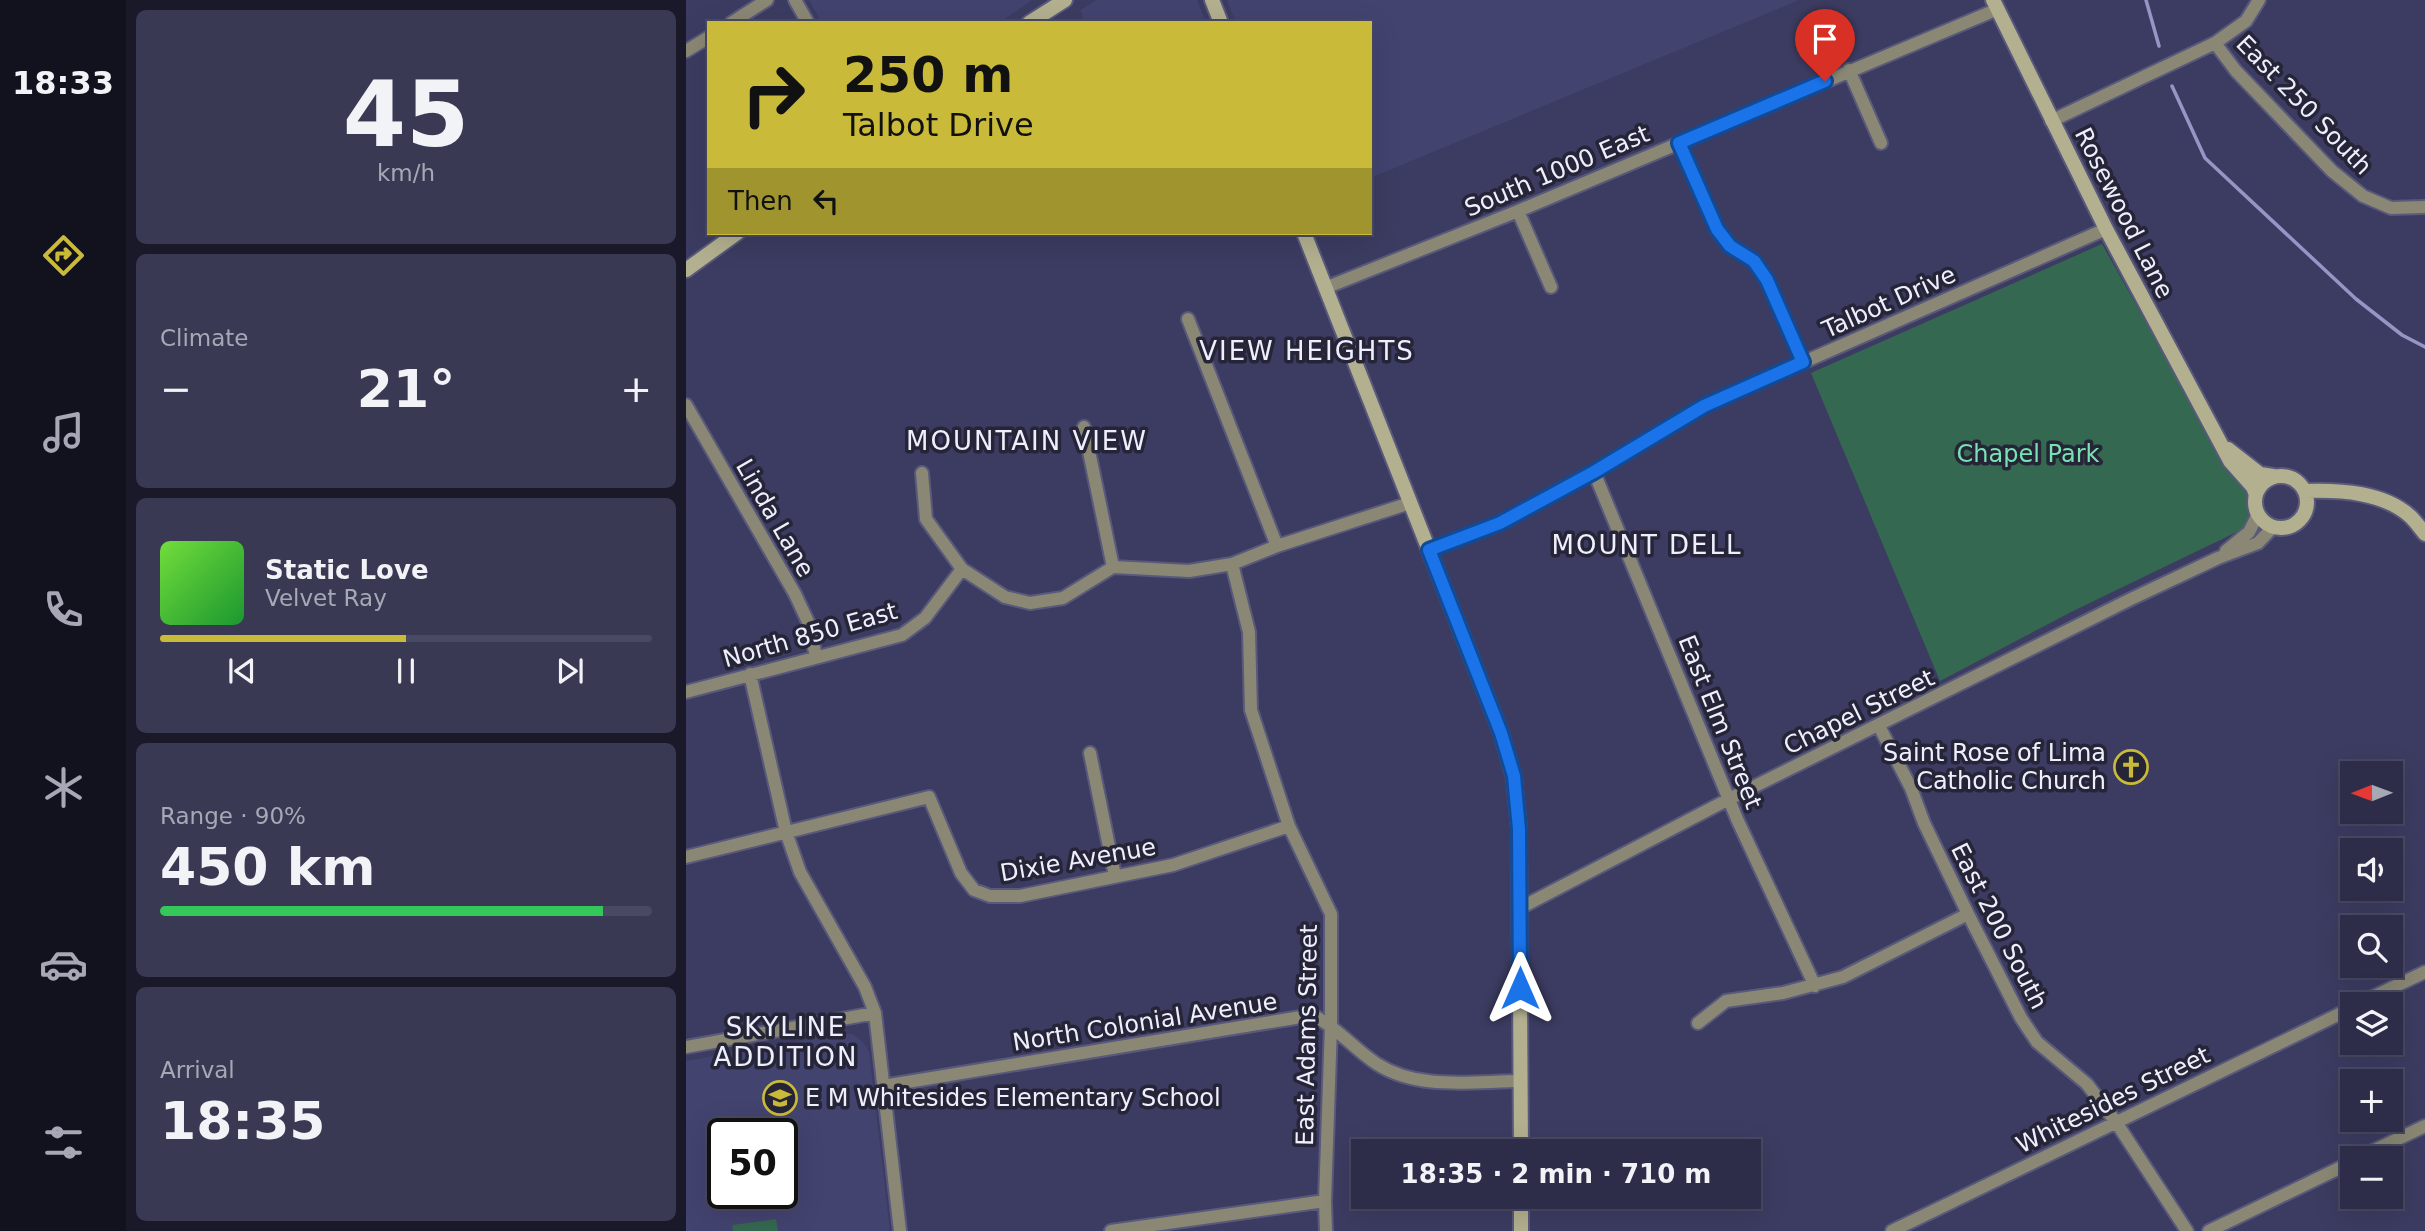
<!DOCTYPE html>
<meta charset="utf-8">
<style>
:root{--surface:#2d2d4a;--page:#393954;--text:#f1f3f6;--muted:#a7a8b5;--line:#484962;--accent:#c9ba3a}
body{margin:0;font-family:"DejaVu Sans",sans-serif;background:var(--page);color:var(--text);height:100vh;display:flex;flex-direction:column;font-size:26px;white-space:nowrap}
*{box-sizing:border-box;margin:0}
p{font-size:23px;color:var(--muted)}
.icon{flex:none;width:38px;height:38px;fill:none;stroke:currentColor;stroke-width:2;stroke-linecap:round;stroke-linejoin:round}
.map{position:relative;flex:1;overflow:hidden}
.sheet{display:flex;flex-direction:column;gap:10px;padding:10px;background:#191929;width:560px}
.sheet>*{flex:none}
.top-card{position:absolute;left:21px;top:21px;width:665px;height:214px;border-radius:0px;box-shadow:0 7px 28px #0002,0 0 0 2px var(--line);background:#c9ba3a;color:#111;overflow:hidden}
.needle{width:46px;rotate:269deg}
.tools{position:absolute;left:1654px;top:761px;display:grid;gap:14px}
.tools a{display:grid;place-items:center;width:63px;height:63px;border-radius:0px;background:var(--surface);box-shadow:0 7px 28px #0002,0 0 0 2px var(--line);font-size:35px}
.speed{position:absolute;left:21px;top:1118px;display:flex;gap:14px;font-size:35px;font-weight:700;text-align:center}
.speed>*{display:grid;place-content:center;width:91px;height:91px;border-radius:50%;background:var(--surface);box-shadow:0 7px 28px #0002,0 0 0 2px var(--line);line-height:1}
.speed .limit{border:4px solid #111;border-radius:10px;background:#fff;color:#111}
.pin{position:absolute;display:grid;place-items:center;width:60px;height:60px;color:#fff;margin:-72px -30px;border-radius:50% 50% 50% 0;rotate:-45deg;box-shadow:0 0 7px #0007}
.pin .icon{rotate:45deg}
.me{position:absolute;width:77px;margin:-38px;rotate:0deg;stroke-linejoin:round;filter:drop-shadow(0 0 5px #0008)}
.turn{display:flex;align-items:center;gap:24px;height:147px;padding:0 21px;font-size:32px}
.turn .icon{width:91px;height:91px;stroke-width:2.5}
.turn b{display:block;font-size:49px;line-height:60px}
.then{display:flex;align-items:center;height:66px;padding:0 21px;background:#0003;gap:14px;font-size:26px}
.big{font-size:52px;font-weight:700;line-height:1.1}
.sheet .widget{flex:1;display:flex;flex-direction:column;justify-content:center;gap:10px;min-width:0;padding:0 24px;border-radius:10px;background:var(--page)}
.sheet .dial{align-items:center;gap:0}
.dial b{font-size:91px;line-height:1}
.song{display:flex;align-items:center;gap:21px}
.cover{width:84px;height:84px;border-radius:10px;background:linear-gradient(135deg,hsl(100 70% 55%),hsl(130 70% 35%))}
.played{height:7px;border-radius:4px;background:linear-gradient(90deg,var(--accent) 50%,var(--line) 50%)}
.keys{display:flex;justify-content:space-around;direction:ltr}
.heat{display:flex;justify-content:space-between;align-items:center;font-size:38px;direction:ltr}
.charge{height:10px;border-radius:5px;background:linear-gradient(90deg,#34c759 90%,var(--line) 0)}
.trip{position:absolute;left:665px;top:1139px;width:410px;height:70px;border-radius:0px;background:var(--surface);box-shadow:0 7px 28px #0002,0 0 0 2px var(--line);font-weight:700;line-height:70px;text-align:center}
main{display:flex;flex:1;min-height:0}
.tabs{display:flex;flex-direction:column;width:126px;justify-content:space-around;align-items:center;background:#12121e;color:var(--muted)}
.tabs .icon{width:49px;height:49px}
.tabs .on{color:var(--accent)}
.tabs b{font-size:32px;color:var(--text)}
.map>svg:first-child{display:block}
.built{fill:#434370;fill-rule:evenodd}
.green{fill:#356851}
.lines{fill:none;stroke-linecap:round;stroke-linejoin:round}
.stream{stroke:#9596c5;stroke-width:3.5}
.street-casing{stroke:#58597b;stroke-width:16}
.secondary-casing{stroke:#58597b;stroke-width:18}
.street{stroke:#8a8874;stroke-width:12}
.secondary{stroke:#b3b090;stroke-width:14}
.route-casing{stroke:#114b97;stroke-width:18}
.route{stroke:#1a73e8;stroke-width:12}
.labels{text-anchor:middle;stroke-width:7;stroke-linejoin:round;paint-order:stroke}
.street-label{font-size:24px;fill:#eeeffe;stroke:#252537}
.park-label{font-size:24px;fill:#77e2b2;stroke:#252537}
.poi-label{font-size:24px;fill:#eeeffe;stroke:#252537;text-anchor:end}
.neighbourhood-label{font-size:26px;letter-spacing:2px;fill:#eeeffe;stroke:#252537}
</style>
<main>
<nav class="tabs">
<b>18:33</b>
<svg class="icon on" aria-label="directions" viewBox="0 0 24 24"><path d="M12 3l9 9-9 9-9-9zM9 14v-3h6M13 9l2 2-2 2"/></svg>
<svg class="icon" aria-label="music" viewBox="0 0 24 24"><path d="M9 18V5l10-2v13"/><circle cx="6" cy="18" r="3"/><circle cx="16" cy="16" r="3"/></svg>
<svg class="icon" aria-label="phone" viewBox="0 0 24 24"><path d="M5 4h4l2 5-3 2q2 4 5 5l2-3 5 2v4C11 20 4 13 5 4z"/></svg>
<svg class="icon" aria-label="climate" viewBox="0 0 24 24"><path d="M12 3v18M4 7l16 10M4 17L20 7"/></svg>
<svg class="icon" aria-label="car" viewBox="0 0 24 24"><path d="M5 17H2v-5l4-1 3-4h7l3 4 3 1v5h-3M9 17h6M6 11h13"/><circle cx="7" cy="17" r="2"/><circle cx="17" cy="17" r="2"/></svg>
<svg class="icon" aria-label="filters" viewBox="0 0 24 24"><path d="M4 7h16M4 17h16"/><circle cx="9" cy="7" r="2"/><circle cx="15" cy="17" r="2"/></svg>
</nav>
<section class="sheet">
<div class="widget dial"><b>45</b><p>km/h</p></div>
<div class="widget"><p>Climate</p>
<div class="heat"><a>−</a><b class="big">21°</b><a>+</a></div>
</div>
<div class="widget">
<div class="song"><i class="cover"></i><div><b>Static Love</b><p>Velvet Ray</p></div></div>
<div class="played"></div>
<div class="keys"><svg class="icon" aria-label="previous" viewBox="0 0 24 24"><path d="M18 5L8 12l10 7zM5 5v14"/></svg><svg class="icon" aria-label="pause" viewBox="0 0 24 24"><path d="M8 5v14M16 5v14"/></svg><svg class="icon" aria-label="next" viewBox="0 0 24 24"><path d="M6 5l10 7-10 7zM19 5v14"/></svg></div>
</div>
<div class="widget"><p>Range · 90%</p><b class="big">450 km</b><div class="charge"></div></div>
<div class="widget"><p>Arrival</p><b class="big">18:35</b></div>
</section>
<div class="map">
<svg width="1739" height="1231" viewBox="0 0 1739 1231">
<rect width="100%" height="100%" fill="#3c3c62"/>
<path class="built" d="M 123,0 L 346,0 L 313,23 L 136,23 Z
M 411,0 L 511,0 L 520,23 L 399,23 L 394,10 Z
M 541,0 L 1113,0 L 684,178 L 684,23 L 550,23 Z
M 151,1034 L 167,1034 L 177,1042 L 183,1052 L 204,1231 L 0,1231 L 0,1061 ZM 37,1134 L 96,1134 L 96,1194 L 37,1194 Z"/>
<path class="green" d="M 1416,244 L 1539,463 L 1567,494 L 1568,507 L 1559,528 L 1387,611 L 1254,681 L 1125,373 Z
M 90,1219 L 92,1231 L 47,1231 L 46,1225 Z"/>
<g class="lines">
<path class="stream" d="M 1460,0 L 1473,46
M 1486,86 L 1519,158 L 1670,299 L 1716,335 L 1739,347"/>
<g class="street-casing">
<path id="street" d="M 109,0 L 122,23
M 45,23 L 81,0
M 1529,43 L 1550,71 L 1646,171 L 1677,196 L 1705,208 L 1739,207
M 0,51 L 23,37
M 1163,70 L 1195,143
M 1365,121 L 1529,43 L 1560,21 L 1573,0
M 993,143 L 1031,228 L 1044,246 L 1068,262 L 1081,280 L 1117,362
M 832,211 L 865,287
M 639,288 L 832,211 L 1312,9
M 502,319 L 591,546
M 0,405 L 109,594 L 123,624 L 130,657
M 398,427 L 427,567
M 908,472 L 1051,819 L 1129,986
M 236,473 L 240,519 L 276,569 L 319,597 L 344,603 L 377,598 L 427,567 L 503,571 L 546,564 L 591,546 L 724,503
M 743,550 L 814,523 L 908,472 L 1018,406 L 1420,229
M 1540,551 L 1563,532 L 1572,514
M 546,564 L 563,632 L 565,710 L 603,826 L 645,914 L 645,1025 L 639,1201 L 640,1231
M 64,674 L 100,832 L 114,872 L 179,987 L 189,1013 L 214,1231
M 0,692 L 216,635 L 239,618 L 276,569
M 1193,726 L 1225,788 L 1238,823 L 1282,914 L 1335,1018 L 1351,1042 L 1401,1084 L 1430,1122 L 1501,1231
M 404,753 L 429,876
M 0,857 L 243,797 L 275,873 L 288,890 L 304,896 L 334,896 L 487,865 L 603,826
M 834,908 L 1043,799 L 1445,599 L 1532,558 L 1572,543 L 1587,527
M 1672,1004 L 1739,972
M 1012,1023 L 1040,1001 L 1097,993 L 1157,977 L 1282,914
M 0,1047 L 189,1013
M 197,1086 L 627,1015 C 653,1029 668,1049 691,1064 C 733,1091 788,1081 835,1081
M 1672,1158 L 1739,1126
M 425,1231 L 639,1201
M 1206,1231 L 1666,1008
M 1523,1231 L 1666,1162"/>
</g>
<g class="secondary-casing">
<path id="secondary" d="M 526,0 L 535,23
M 1307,0 L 1420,229 L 1544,461 L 1567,487 L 1570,495
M 343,23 L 379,0
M 618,233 L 815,733 L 828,777 L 833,829 L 835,1152
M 0,270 L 51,233
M 1542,449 L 1574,474 L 1587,476
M1569 502a26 26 0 1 1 52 0a26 26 0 1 1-52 0Z
M 1620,491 C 1655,490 1698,492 1725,517 C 1730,522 1735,529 1739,534
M 835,1197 L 835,1231"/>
</g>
<use href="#street" class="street"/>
<use href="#secondary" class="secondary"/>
</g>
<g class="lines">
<g class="route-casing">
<path id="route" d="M 834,988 L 833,829 L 828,776 L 815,733 L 743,550 L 814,523 L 908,472 L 1018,406 L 1117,362 L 1081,280 L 1068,261 L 1044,246 L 1031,229 L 993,143 L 1139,81"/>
</g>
<use href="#route" class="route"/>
</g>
<defs>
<g id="church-ring" transform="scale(1.75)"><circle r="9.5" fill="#252537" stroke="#c9ba3a" stroke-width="1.5"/><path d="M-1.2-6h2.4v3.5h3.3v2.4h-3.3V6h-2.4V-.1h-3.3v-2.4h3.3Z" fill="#c9ba3a"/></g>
<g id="school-ring" transform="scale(1.75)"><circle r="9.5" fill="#252537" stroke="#c9ba3a" stroke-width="1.5"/><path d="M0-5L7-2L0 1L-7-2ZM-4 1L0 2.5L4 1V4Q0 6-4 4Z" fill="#c9ba3a"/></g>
</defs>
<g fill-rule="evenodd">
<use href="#church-ring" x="1445" y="767"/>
<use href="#school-ring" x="94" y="1098"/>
</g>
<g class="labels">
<g class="street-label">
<text transform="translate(1618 105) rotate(46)" y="8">East 250 South</text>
<text transform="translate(871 171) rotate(-23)" y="8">South 1000 East</text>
<text transform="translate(1438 213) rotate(63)" y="8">Rosewood Lane</text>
<text transform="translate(1203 302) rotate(-24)" y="8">Talbot Drive</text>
<text transform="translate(89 518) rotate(60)" y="8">Linda Lane</text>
<text transform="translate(124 635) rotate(-16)" y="8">North 850 East</text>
<text transform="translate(1173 712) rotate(-26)" y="8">Chapel Street</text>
<text transform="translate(1034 722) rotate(68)" y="8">East Elm Street</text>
<text transform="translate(392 860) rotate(-10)" y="8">Dixie Avenue</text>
<text transform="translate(1313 926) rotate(63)" y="8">East 200 South</text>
<text transform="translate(459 1022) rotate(-9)" y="8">North Colonial Avenue</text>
<text transform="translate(621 1035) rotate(-89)" y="8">East Adams Street</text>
<text transform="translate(1427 1100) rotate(-26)" y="8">Whitesides Street</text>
</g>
<g class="park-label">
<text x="1342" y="462">Chapel Park</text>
</g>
<g class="poi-label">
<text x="1420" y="761">Saint Rose of Lima<tspan x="1420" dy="28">Catholic Church</tspan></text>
<text x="119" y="1106" text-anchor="start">E M Whitesides Elementary School</text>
</g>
<g class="neighbourhood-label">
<text x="621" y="360">VIEW HEIGHTS</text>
<text x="341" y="450">MOUNTAIN VIEW</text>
<text x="961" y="554">MOUNT DELL</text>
<text x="100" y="1036">SKYLINE<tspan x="100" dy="30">ADDITION</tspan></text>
</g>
</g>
</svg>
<div class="tools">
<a><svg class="needle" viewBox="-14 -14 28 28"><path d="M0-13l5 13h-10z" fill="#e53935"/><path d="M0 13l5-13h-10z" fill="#a7a8b5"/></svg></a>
<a><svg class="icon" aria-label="sound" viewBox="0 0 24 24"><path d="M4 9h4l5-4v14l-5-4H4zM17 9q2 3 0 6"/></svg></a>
<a><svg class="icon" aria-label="search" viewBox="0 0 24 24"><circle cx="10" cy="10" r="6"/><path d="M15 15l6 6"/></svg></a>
<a><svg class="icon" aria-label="layers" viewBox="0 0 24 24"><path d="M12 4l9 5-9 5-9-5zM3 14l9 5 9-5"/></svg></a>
<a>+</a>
<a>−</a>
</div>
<div class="speed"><div class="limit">50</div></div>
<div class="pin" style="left:1139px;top:81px;background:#d93025"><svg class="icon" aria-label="arrive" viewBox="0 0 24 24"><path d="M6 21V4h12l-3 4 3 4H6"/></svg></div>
<svg class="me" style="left:834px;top:988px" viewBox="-20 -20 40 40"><path d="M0-17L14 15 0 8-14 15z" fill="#1a73e8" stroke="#fff" stroke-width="4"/></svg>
<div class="trip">18:35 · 2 min · 710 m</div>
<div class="top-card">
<div class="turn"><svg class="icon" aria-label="right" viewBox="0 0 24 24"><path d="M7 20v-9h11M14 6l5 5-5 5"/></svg><div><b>250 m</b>Talbot Drive</div></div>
<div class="then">Then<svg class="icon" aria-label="left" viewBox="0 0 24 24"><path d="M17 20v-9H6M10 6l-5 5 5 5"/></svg></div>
</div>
</div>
</main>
